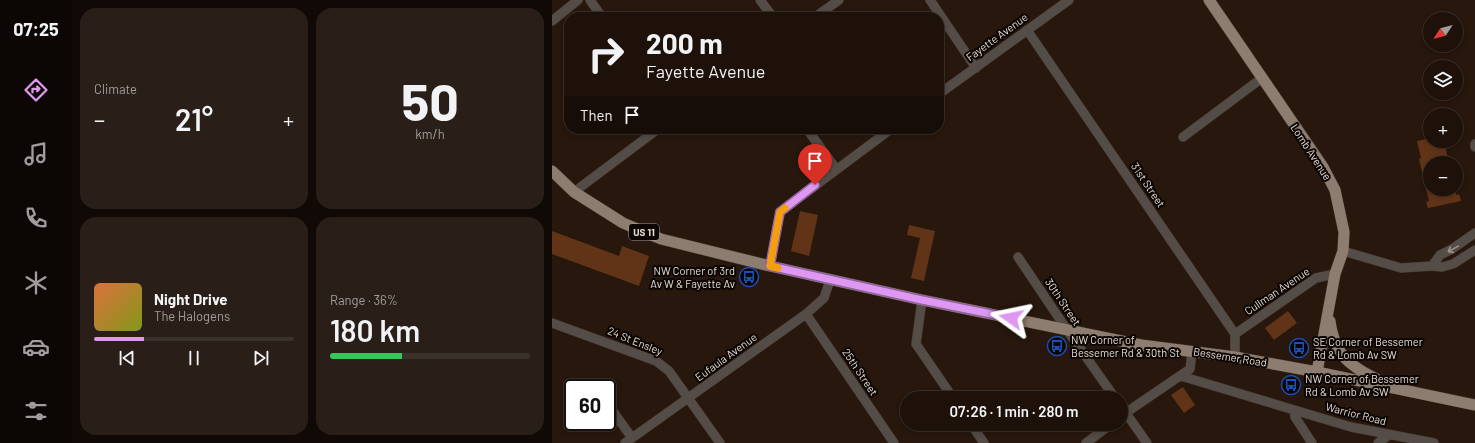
<!DOCTYPE html>
<meta charset="utf-8">
<style>
:root{--surface:#1d110a;--page:#2a1f18;--text:#f1f3f6;--muted:#a09d9c;--line:#3b312b;--accent:#de98f2}
body{margin:0;font-family:Barlow,sans-serif;background:var(--page);color:var(--text);height:100vh;display:flex;flex-direction:column;font-size:15px;white-space:nowrap}
*{box-sizing:border-box;margin:0}
p{font-size:13px;color:var(--muted)}
.icon{flex:none;width:22px;height:22px;fill:none;stroke:currentColor;stroke-width:2;stroke-linecap:round;stroke-linejoin:round}
.map{position:relative;flex:1;overflow:hidden}
.side{display:flex;flex-direction:column;gap:8px;padding:8px;background:#100906;width:480px}
.side>*{flex:none}
.hud{position:absolute;left:12px;top:12px;width:380px;height:122px;border-radius:16px;box-shadow:0 2px 6px #0003,0 0 0 1px var(--line);background:#1d110a;color:var(--text);overflow:hidden}
.needle{width:26px;rotate:234deg}
.controls{position:absolute;left:871px;top:12px;display:grid;gap:8px}
.controls a{display:grid;place-items:center;width:40px;height:40px;border-radius:50%;background:var(--surface);box-shadow:0 2px 6px #0003,0 0 0 1px var(--line);font-size:20px}
.speed{position:absolute;left:12px;top:379px;display:flex;gap:8px;font-size:20px;font-weight:700;text-align:center}
.speed>*{display:grid;place-content:center;width:52px;height:52px;border-radius:50%;background:var(--surface);box-shadow:0 2px 6px #0003,0 0 0 1px var(--line);line-height:1}
.speed .limit{border:2px solid #111;border-radius:6px;background:#fff;color:#111}
.pin{position:absolute;display:grid;place-items:center;width:34px;height:34px;color:#fff;margin:-41px -17px;border-radius:50% 50% 50% 0;rotate:-45deg;box-shadow:0 0 4px #0007}
.pin .icon{rotate:45deg}
.me{position:absolute;width:44px;margin:-22px;rotate:282deg;stroke-linejoin:round;filter:drop-shadow(0 0 3px #0008)}
.turn{display:flex;align-items:center;gap:14px;height:84px;padding:0 16px;font-size:18px}
.turn .icon{width:52px;height:52px;stroke-width:2.5}
.turn b{display:block;font-size:28px;line-height:34px}
.then{display:flex;align-items:center;height:38px;padding:0 16px;background:#0003;gap:8px;font-size:15px}
.big{font-size:30px;font-weight:600;line-height:1.1}
.side .tile{flex:1;display:flex;flex-direction:column;justify-content:center;gap:6px;min-width:0;padding:0 14px;border-radius:16px;background:var(--page)}
.side .dial{align-items:center;gap:0}
.dial b{font-size:52px;line-height:1}
.song{display:flex;align-items:center;gap:12px}
.cover{width:48px;height:48px;border-radius:6px;background:linear-gradient(135deg,hsl(20 70% 55%),hsl(70 70% 35%))}
.played{height:4px;border-radius:2px;background:linear-gradient(90deg,var(--accent) 25%,var(--line) 25%)}
.keys{display:flex;justify-content:space-around;direction:ltr}
.heat{display:flex;justify-content:space-between;align-items:center;font-size:22px;direction:ltr}
.charge{height:6px;border-radius:3px;background:linear-gradient(90deg,#34c759 36%,var(--line) 0)}
.side .tiles{flex:1;display:grid;gap:8px;grid-template-columns:repeat(2,1fr)}
.trip{position:absolute;left:348px;top:391px;width:228px;height:40px;border-radius:20px;background:var(--surface);box-shadow:0 2px 6px #0003,0 0 0 1px var(--line);font-weight:600;line-height:40px;text-align:center}
main{display:flex;flex:1;min-height:0}
.tab-bar{display:flex;flex-direction:column;width:72px;justify-content:space-around;align-items:center;background:#0c0704;color:var(--muted)}
.tab-bar .icon{width:28px;height:28px}
.tab-bar .on{color:var(--accent)}
.tab-bar b{font-size:18px;color:var(--text)}
.map>svg:first-child{display:block}
.building{fill:#613418}
.lines{fill:none;stroke-linecap:round;stroke-linejoin:round}
.minor-casing{stroke:#423229;stroke-width:10}
.major-casing{stroke:#423229;stroke-width:12}
.minor{stroke:#544c46;stroke-width:9}
.major{stroke:#8d7d70;stroke-width:11}
.oneway{stroke:#9d938c}
.route-casing{stroke:#90639d;stroke-width:10}
.route{stroke:#de98f2;stroke-width:7}
.slow{stroke:#f59e0b;stroke-width:7}
.labels{text-anchor:middle;stroke-width:4;stroke-linejoin:round;paint-order:stroke}
.shield{fill:#0b0503;stroke:#a49a95;stroke-width:1}
.shield-label{font-size:10px;font-weight:bold;fill:#e6dad3}
.street-label{font-size:11px;fill:#e6dad3;stroke:#0b0503}
.poi-label{font-size:11px;fill:#e6dad3;stroke:#0b0503;text-anchor:start}
</style>
<main>
<nav class="tab-bar">
<b>07:25</b>
<svg class="icon on" aria-label="directions" viewBox="0 0 24 24"><path d="M12 3l9 9-9 9-9-9zM9 14v-3h6M13 9l2 2-2 2"/></svg>
<svg class="icon" aria-label="music" viewBox="0 0 24 24"><path d="M9 18V5l10-2v13"/><circle cx="6" cy="18" r="3"/><circle cx="16" cy="16" r="3"/></svg>
<svg class="icon" aria-label="phone" viewBox="0 0 24 24"><path d="M5 4h4l2 5-3 2q2 4 5 5l2-3 5 2v4C11 20 4 13 5 4z"/></svg>
<svg class="icon" aria-label="climate" viewBox="0 0 24 24"><path d="M12 3v18M4 7l16 10M4 17L20 7"/></svg>
<svg class="icon" aria-label="car" viewBox="0 0 24 24"><path d="M5 17H2v-5l4-1 3-4h7l3 4 3 1v5h-3M9 17h6M6 11h13"/><circle cx="7" cy="17" r="2"/><circle cx="17" cy="17" r="2"/></svg>
<svg class="icon" aria-label="filters" viewBox="0 0 24 24"><path d="M4 7h16M4 17h16"/><circle cx="9" cy="7" r="2"/><circle cx="15" cy="17" r="2"/></svg>
</nav>
<section class="side">
<div class="tiles">
<div class="tile"><p>Climate</p>
<div class="heat"><a>−</a><b class="big">21°</b><a>+</a></div>
</div>
<div class="tile dial"><b>50</b><p>km/h</p></div>
<div class="tile">
<div class="song"><i class="cover"></i><div><b>Night Drive</b><p>The Halogens</p></div></div>
<div class="played"></div>
<div class="keys"><svg class="icon" aria-label="previous" viewBox="0 0 24 24"><path d="M18 5L8 12l10 7zM5 5v14"/></svg><svg class="icon" aria-label="pause" viewBox="0 0 24 24"><path d="M8 5v14M16 5v14"/></svg><svg class="icon" aria-label="next" viewBox="0 0 24 24"><path d="M6 5l10 7-10 7zM19 5v14"/></svg></div>
</div>
<div class="tile"><p>Range · 36%</p><b class="big">180 km</b><div class="charge"></div></div>
</div>
</section>
<div class="map">
<svg width="923" height="443" viewBox="0 0 923 443">
<rect width="100%" height="100%" fill="#27170d"/>
<path class="building" d="M 878,138 L 878,141 L 892,141 L 897,163 L 878,163 L 878,189 L 903,189 L 904,195 L 907,194 L 909,201 L 876,208 L 874,202 L 877,201 L 867,159 L 869,158 L 865,141 Z
M 248,211 L 266,215 L 257,256 L 239,251 Z
M 357,225 L 383,231 L 372,281 L 359,278 L 368,238 L 355,235 Z
M 0,231 L 67,256 L 70,246 L 97,256 L 87,286 L 0,254 Z
M 736,311 L 745,323 L 722,340 L 713,328 Z
M 631,387 L 643,405 L 632,413 L 619,395 Z"/>
<g class="lines">
<g class="minor-casing">
<path id="minor" d="M 38,0 L 50,17
M 208,0 L 221,17
M 378,0 L 424,68
M 263,17 L 287,0
M 0,21 L 26,0
M 475,30 L 683,334 L 683,357
M 387,94 L 517,0
M 255,129 L 284,169
M 631,137 L 710,78
M 923,144 L 923,147
M 22,192 L 106,129
M 791,251 L 849,268 L 880,266 L 890,267 L 901,264 L 923,250
M 466,257 L 515,330 L 563,398
M 218,266 L 228,212 L 339,129
M 880,266 L 888,255 L 900,249 L 923,233
M 370,300 L 364,344 L 401,398
M 254,314 L 342,443
M 0,323 L 104,361 L 117,371 L 168,443
M 683,334 L 764,278 L 783,274
M 629,376 L 799,427 L 882,443
M 55,403 L 80,438
M 569,406 L 595,443
M 742,410 L 743,417 L 760,443
M 569,416 L 638,369 L 640,352
M 419,424 L 432,443
M 73,443 L 254,314 L 272,298 L 278,280
M 534,443 L 559,424
M 826,443 L 837,435"/>
</g>
<g class="major-casing">
<path id="major" d="M 657,0 L 771,167 L 783,190 L 792,232 L 791,251 L 783,274 L 765,372
M 0,171 L 22,192 L 71,223 L 109,239 L 218,266 L 370,300 L 589,345 L 683,357 L 765,372 L 923,405
M 778,321 C 783,358 799,366 830,382"/>
</g>
<use href="#minor" class="minor"/>
<use href="#major" class="major"/>
</g>
<defs><path id="oneway-shaft" d="M-6 0H5M1.5-3L5.5 0L1.5 3" fill="none" stroke-width="1.6" stroke-linecap="round" stroke-linejoin="round"/></defs>
<use class="oneway" href="#oneway-shaft" transform="translate(901 249) rotate(151)"/>
<g class="lines">
<g class="route-casing">
<path id="route" d="M 263,185 L 228,212 L 218,266 L 370,300 L 459,318"/>
</g>
<use href="#route" class="route"/>
<path class="slow" d="M 226,268 L 218,266 L 228,212 L 233,208"/>
</g>
<defs>
<g id="bus-ring" transform="scale(1)"><circle r="9.5" fill="#0b0503" stroke="#1a4fb4" stroke-width="1.5"/><path d="M-5-6H5V4H4V6H2V4H-2V6H-4V4H-5ZM-3.5-4V0h7V-4ZM-3.5 1.2v1.5H-2V1.2ZM2 1.2v1.5H3.5V1.2Z" fill="#1a4fb4"/></g>
</defs>
<g fill-rule="evenodd">
<use href="#bus-ring" x="197" y="277"/>
<use href="#bus-ring" x="505" y="346"/>
<use href="#bus-ring" x="747" y="348"/>
<use href="#bus-ring" x="739" y="385"/>
</g>
<g class="labels">
<rect class="shield" x="77" y="224" width="30" height="16" rx="3"/>
<g class="shield-label">
<text x="92" y="236">US 11</text>
</g>
<g class="street-label">
<text transform="translate(445 37) rotate(-36)" y="4">Fayette Avenue</text>
<text transform="translate(759 152) rotate(57)" y="4">Lomb Avenue</text>
<text transform="translate(596 185) rotate(56)" y="4">31st Street</text>
<text transform="translate(725 291) rotate(-34)" y="4">Cullman Avenue</text>
<text transform="translate(511 302) rotate(56)" y="4">30th Street</text>
<text transform="translate(83 341) rotate(22)" y="4">24 St Ensley</text>
<text transform="translate(174 357) rotate(-36)" y="4">Eufaula Avenue</text>
<text transform="translate(678 357) rotate(9)" y="4">Bessemer Road</text>
<text transform="translate(308 372) rotate(56)" y="4">25th Street</text>
<text transform="translate(804 414) rotate(14)" y="4">Warrior Road</text>
</g>
<g class="poi-label">
<text x="183" y="275" text-anchor="end">NW Corner of 3rd<tspan x="183" dy="13">Av W &amp; Fayette Av</tspan></text>
<text x="519" y="344">NW Corner of<tspan x="519" dy="13">Bessemer Rd &amp; 30th St</tspan></text>
<text x="761" y="346">SE Corner of Bessemer<tspan x="761" dy="13">Rd &amp; Lomb Av SW</tspan></text>
<text x="753" y="383">NW Corner of Bessemer<tspan x="753" dy="13">Rd &amp; Lomb Av SW</tspan></text>
</g>
</g>
</svg>
<div class="controls">
<a><svg class="needle" viewBox="-14 -14 28 28"><path d="M0-13l5 13h-10z" fill="#e53935"/><path d="M0 13l5-13h-10z" fill="#a09d9c"/></svg></a>
<a><svg class="icon" aria-label="layers" viewBox="0 0 24 24"><path d="M12 4l9 5-9 5-9-5zM3 14l9 5 9-5"/></svg></a>
<a>+</a>
<a>−</a>
</div>
<div class="speed"><div class="limit">60</div></div>
<div class="pin" style="left:263px;top:185px;background:#d93025"><svg class="icon" aria-label="arrive" viewBox="0 0 24 24"><path d="M6 21V4h12l-3 4 3 4H6"/></svg></div>
<svg class="me" style="left:459px;top:318px" viewBox="-20 -20 40 40"><path d="M0-17L14 15 0 8-14 15z" fill="#de98f2" stroke="#fff" stroke-width="4"/></svg>
<div class="trip">07:26 · 1 min · 280 m</div>
<div class="hud">
<div class="turn"><svg class="icon" aria-label="right" viewBox="0 0 24 24"><path d="M7 20v-9h11M14 6l5 5-5 5"/></svg><div><b>200 m</b>Fayette Avenue</div></div>
<div class="then">Then<svg class="icon" aria-label="arrive" viewBox="0 0 24 24"><path d="M6 21V4h12l-3 4 3 4H6"/></svg></div>
</div>
</div>
</main>
